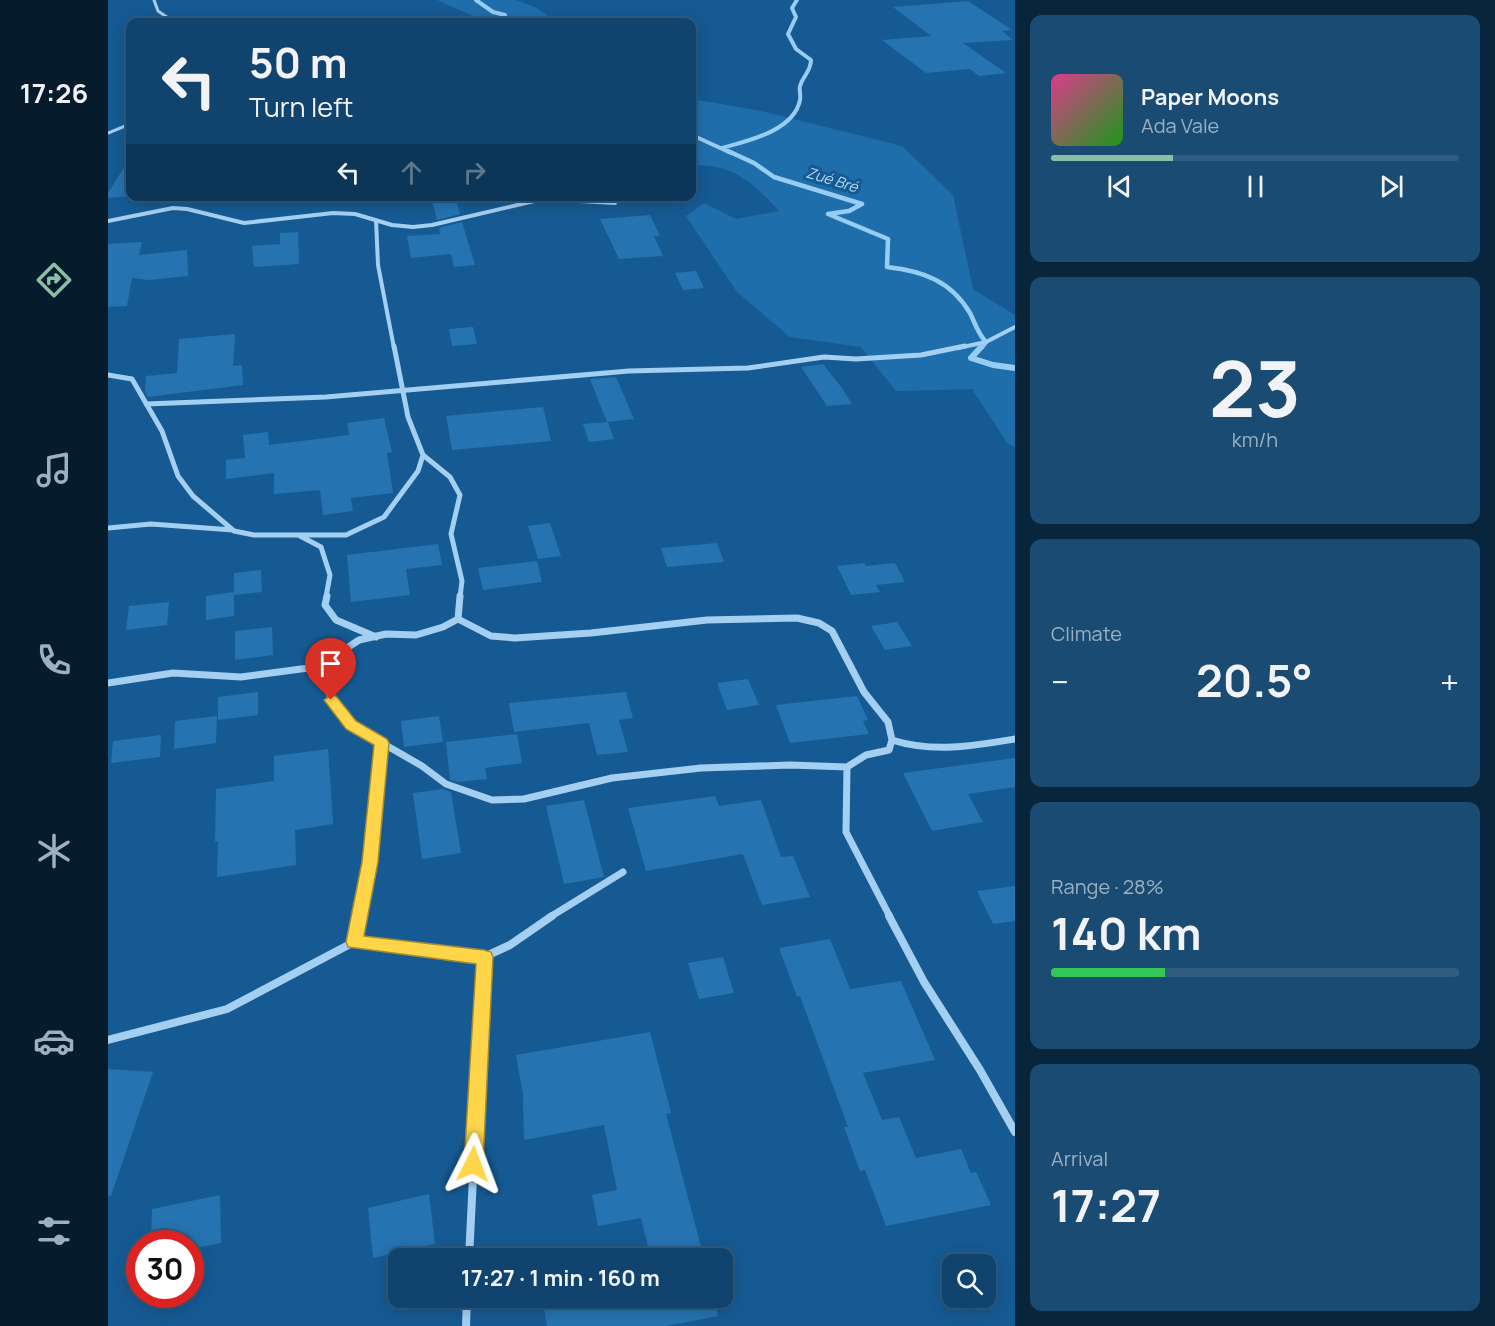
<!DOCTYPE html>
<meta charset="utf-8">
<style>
:root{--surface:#10446e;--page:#194b73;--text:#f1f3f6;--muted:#9cb0c2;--line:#305c81;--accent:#8abfa5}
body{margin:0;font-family:Manrope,sans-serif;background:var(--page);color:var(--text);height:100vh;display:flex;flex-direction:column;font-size:22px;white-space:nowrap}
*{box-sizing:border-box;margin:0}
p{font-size:20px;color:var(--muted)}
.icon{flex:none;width:33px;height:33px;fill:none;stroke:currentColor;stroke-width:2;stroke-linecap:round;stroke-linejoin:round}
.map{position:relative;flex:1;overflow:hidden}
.side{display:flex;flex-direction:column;gap:15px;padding:15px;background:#09253c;width:480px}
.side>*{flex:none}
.top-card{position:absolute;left:18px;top:18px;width:570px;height:183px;border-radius:12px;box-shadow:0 3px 15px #0003,0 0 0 2px var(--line);background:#10446e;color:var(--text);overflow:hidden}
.buttons{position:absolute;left:834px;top:1254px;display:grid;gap:12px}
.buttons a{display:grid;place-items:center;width:54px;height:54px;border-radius:12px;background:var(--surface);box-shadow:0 3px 15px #0003,0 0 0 2px var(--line);font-size:30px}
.speed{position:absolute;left:18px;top:1230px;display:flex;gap:12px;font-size:30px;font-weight:700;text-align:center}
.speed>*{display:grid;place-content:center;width:78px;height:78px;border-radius:50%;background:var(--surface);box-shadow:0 3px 15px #0003,0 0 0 2px var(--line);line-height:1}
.speed .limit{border:9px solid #d22;background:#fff;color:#111}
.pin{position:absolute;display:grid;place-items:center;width:51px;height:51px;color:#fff;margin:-62px -26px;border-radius:50% 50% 50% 0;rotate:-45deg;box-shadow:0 0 6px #0007}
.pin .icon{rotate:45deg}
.me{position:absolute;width:66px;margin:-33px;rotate:3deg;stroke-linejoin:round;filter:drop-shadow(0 0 4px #0008)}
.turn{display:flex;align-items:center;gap:21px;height:126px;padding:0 24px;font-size:27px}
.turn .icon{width:78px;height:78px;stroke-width:2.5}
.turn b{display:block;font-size:42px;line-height:51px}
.lanes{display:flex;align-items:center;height:57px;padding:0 24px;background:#0003;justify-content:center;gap:30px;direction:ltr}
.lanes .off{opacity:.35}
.big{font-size:45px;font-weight:700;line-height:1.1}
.side .tile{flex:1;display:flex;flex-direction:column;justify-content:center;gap:9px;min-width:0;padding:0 21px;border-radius:12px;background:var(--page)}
.side .dial{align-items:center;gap:0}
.dial b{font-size:78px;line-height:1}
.song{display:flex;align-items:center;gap:18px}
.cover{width:72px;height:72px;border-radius:9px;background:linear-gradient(135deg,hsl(330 70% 55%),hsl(120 70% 35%))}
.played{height:6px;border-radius:3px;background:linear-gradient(90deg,var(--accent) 30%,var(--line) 30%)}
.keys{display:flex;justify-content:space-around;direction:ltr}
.heat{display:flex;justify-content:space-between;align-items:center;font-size:33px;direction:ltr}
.charge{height:9px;border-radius:4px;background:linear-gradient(90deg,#34c759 28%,var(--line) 0)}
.trip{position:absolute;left:280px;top:1248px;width:345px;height:60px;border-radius:12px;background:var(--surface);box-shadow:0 3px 15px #0003,0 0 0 2px var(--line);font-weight:700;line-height:60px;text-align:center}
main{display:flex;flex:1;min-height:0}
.tabs{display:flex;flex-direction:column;width:108px;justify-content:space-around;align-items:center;background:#061b2c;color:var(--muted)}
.tabs .icon{width:42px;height:42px}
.tabs .on{color:var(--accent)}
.tabs b{font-size:27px;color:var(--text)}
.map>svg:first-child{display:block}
.green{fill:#1f6eac}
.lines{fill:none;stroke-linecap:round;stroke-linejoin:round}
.stream-far2{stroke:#97ccf3;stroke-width:4}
.stream-far1{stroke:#97ccf3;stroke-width:4.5}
.stream{stroke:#97ccf3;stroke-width:6}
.building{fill:#2573b1}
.street-far4{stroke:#a5cff1;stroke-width:3}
.street-far3{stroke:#a5cff1;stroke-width:4}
.street-far2{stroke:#a5cff1;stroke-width:5}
.street-far1{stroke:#a5cff1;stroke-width:7}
.street{stroke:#a5cff1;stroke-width:8}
.route{fill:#ffd54a;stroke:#a68a30;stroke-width:1.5}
.labels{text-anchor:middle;stroke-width:6;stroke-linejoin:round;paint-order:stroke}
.far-water-label{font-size:15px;font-style:italic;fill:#b1d9f7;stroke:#165a93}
</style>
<main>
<nav class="tabs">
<b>17:26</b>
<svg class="icon on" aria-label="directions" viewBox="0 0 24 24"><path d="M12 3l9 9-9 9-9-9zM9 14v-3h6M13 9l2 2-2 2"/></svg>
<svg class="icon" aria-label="music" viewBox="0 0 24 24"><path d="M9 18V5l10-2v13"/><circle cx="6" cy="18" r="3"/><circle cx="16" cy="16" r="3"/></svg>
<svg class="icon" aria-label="phone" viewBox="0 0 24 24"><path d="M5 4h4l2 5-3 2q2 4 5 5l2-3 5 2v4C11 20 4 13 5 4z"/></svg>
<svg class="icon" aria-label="climate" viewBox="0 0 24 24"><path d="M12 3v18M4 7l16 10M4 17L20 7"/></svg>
<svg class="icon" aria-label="car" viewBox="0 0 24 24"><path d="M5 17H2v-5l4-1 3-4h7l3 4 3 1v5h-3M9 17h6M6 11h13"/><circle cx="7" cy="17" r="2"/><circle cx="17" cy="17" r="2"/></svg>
<svg class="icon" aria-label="filters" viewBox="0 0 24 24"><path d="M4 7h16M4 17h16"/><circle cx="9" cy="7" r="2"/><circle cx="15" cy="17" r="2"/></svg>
</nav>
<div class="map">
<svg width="907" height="1326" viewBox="0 0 907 1326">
<rect width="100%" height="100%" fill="#165a93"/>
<path class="green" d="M 329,0 L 408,0 L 429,8 L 448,22 L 378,22 Z
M 590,100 L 653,111 L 794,146 L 845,195 L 865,289 L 907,315 L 907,447 L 900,444 L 864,389 L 788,391 L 753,347 L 682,337 L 629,292 L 578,216 L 596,203 L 628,219 L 671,211 C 644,182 626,164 584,165 L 584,106 Z"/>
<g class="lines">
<path class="stream-far2" d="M 368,0 L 385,12 L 397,15 L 396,22
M 584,135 L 623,153
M 614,148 C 639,141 686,131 692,100 C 693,96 691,90 692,86 C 695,76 703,71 703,60 L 688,49 L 680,34 L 688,17 L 684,8 L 689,0"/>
<path class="stream-far1" d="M 620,151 L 646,163 L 666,177 L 754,204 L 741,211 L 720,214 L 780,239 L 779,267 C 815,271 843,281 862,313 C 867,323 870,334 878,342 L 873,348"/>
<path class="stream" d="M 874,346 L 863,358 L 885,365 L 907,368"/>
</g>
<path class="building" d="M 860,1 L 904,30 L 894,31 L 905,40 L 855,43 L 898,73 L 871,76 L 862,69 L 818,73 L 774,40 L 823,36 L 785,7 Z
M 22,158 L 22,196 L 0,198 L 0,193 Z
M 323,196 L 347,196 L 352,214 L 329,220 Z
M 542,215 L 552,236 L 546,236 L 555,256 L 511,259 L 492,219 Z
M 354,222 L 367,265 L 346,267 L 343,254 L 303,258 L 299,236 L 332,234 L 331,228 Z
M 190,232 L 191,264 L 146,267 L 144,246 L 172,244 L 172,233 Z
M 34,242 L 31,255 L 79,250 L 80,276 L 41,280 L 24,278 L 19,306 L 0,307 L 0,244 Z
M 588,271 L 596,288 L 575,290 L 567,273 Z
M 365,327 L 369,344 L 344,346 L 341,329 Z
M 127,334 L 125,366 L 134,365 L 135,385 L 40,397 L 37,392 L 38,376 L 69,373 L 71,339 Z
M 715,364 L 734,388 L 744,404 L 719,406 L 693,367 Z
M 508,377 L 526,419 L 499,422 L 482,379 Z
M 435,407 L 443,441 L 344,450 L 338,416 Z
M 276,418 L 284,452 L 279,453 L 285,493 L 243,498 L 245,511 L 215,515 L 212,490 L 166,494 L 166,473 L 118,479 L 118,460 L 137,458 L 135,435 L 160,432 L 161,445 L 241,435 L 239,423 Z
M 500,422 L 506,439 L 481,442 L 475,424 Z
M 442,523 L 453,556 L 430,559 L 420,526 Z
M 609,543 L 616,562 L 559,567 L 553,548 Z
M 330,544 L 334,565 L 298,569 L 302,595 L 243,602 L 239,555 Z
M 429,561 L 434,582 L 375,590 L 370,568 Z
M 756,563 L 758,566 L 787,563 L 797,582 L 768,585 L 772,592 L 743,595 L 729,566 Z
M 153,570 L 154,592 L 126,595 L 126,573 Z
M 126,592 L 126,616 L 98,620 L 98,596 Z
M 61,602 L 59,625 L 18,630 L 21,606 Z
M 789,622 L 804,646 L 777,650 L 763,626 Z
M 164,627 L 165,655 L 127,660 L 127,631 Z
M 640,679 L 651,705 L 619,710 L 609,683 Z
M 150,692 L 150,715 L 110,720 L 110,697 Z
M 518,692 L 525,718 L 511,720 L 520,752 L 489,755 L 481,723 L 406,732 L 401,703 Z
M 749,696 L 760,720 L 755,721 L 761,734 L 682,743 L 668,705 Z
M 109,716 L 108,743 L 66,749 L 67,721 Z
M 331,716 L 335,742 L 296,747 L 293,721 Z
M 409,734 L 414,763 L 377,768 L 379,779 L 350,782 L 342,780 L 338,742 Z
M 53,735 L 52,757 L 3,763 L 5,741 Z
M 220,749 L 225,824 L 187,830 L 188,865 L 109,877 L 110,841 L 107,842 L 108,789 L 166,781 L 166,756 Z
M 907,758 L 907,787 L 860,794 L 875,822 L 824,831 L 795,773 Z
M 335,789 L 343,792 L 353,853 L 314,859 L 305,793 Z
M 607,796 L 611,806 L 653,800 L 673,857 L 685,856 L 702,897 L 654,905 L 635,854 L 538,871 L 520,808 Z
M 476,800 L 496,877 L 456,884 L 438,806 Z
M 907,886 L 907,921 L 885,924 L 869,891 Z
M 722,939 L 742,989 L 793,981 L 827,1060 L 755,1073 L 774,1120 L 791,1117 L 808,1158 L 853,1149 L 863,1173 L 868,1172 L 883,1205 L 778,1226 L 757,1170 L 752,1171 L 736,1127 L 740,1127 L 692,996 L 689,997 L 671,948 Z
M 615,957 L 626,993 L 591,999 L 580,963 Z
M 542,1032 L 563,1113 L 558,1114 L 596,1258 L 543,1258 L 533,1218 L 490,1226 L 484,1195 L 509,1190 L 496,1125 L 416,1140 L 415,1095 L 408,1055 Z
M 0,1069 L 45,1072 L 3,1196 L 0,1196 Z
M 321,1194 L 327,1244 L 265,1258 L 260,1208 Z
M 112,1195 L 113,1243 L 82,1249 L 82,1244 L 43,1244 L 44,1209 Z
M 458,1298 L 606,1298 L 610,1316 L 558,1326 L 439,1326 L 435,1302 Z"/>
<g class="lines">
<path class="street-far4" d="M 46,0 L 50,11 L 66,22
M 0,133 L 22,124"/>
<path class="street-far3" d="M 268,220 L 270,265 L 286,348
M 0,221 L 65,208 L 79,209 L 136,223 L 225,213 L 247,214 L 284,225 L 305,227 L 324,225 L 435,199 L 507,203
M 850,348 L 878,342 L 907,327"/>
<path class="street-far2" d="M 286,346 L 300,417 L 315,455 L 342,477 L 352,495 L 343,534 L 354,581 L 352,597
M 0,375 L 24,379 L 54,431 L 70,476 L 85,496 L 126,531 L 146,535 L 238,535 L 276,517 L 310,471 L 315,455
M 38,404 L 218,397 L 521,371 L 640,368 L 716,357 L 748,359 L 813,355 L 857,346
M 0,528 L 43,524 L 125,530
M 192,536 L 213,547 L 222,575 L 218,597"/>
<path class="street-far1" d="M 219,596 L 217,605 L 228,620 L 268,637
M 689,618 L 711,623 L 724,631 L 756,692 L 780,722 L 784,740 L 781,750 L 758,755 L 739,767 L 682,765 L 593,768 L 504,778 L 416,799 L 384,800 L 338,784 L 314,766 L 243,725 L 223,700 L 218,681 L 223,665 L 233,652 L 251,640 L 278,634 L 308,635 L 335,627 L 350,619 L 383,636 L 407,638 L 483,633 L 599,620 Z
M 350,619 L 352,596
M 0,683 L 65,673 L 133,677 L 223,665
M 784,740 C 825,753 865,746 907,739
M 739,767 L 738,832 L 782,917
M 251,917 L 262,862 L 273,743
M 442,917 L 515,872"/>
<path class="street" d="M 781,916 L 816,982 L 872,1070 L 907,1132
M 246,942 L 251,916
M 0,1040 L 119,1009 L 246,942 L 376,957 L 402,945 L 444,916
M 361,1258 L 376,957
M 358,1326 L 359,1298"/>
</g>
<path class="route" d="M 223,695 L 228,696 L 248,721 L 279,739 L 281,743 L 270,862 L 256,936 L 376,950 L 383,952 L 385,957 L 375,1164 L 372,1171 L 365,1174 L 359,1171 L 356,1164 L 368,964 L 240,947 L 238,942 L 254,862 L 266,745 L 238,729 L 216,700 Z"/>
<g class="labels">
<g class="far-water-label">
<text transform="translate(724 180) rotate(17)" y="5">Zué Bré</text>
</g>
</g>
</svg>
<div class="buttons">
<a><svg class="icon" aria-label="search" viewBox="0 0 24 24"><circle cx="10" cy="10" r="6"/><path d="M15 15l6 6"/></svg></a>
</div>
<div class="speed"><div class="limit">30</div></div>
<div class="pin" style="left:223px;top:700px;background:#d93025"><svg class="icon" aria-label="arrive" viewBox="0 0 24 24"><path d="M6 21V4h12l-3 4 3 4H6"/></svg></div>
<svg class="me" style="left:365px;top:1164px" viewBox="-20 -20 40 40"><path d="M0-17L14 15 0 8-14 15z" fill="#ffd54a" stroke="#fff" stroke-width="4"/></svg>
<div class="trip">17:27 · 1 min · 160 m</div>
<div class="top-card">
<div class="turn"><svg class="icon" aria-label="left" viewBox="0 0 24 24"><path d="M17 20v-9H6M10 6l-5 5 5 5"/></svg><div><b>50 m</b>Turn left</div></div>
<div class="lanes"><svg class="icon" aria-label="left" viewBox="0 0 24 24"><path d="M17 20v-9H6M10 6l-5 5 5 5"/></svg><svg class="icon off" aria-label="ahead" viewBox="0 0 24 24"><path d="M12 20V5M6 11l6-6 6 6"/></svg><svg class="icon off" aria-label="right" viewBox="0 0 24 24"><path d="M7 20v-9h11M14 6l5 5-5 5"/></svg></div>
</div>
</div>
<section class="side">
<div class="tile">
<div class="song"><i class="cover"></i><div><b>Paper Moons</b><p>Ada Vale</p></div></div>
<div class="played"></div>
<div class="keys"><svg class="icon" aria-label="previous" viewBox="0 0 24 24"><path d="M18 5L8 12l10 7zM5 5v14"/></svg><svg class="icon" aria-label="pause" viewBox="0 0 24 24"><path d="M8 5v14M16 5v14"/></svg><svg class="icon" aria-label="next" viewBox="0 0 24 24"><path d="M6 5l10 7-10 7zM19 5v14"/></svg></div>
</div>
<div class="tile dial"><b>23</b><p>km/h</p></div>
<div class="tile"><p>Climate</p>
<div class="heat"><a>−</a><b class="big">20.5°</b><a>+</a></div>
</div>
<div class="tile"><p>Range · 28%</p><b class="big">140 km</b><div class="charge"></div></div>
<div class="tile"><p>Arrival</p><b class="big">17:27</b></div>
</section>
</main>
